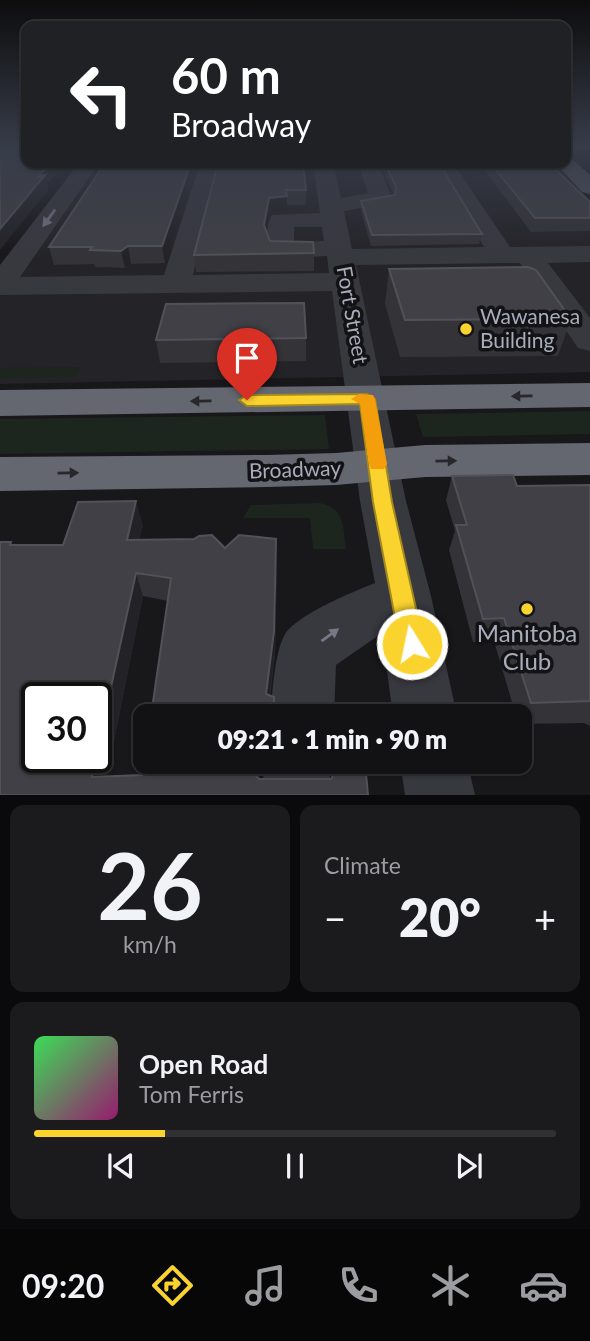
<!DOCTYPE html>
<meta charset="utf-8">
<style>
:root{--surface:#121114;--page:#1b1a1d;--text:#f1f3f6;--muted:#9c9da0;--line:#313134;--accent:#fbd32e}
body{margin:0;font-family:Lato,sans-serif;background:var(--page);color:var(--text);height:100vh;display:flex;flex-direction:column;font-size:26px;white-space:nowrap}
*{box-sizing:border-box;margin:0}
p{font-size:23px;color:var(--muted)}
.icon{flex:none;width:38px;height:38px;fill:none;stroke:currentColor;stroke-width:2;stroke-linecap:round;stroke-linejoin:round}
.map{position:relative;height:795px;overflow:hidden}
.details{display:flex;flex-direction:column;gap:10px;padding:10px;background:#0a090b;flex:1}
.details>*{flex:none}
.hud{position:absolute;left:21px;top:21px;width:550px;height:147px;border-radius:14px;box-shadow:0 2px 5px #0004,0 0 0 2px var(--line);background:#202124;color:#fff;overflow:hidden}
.speed{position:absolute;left:21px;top:682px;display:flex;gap:14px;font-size:35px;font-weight:700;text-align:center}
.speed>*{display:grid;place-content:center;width:91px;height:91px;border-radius:50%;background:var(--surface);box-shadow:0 2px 5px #0004,0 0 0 2px var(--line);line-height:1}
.speed .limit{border:4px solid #111;border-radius:10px;background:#fff;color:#111}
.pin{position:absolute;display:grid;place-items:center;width:60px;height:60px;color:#fff;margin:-72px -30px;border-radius:50% 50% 50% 0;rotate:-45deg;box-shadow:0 0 7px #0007}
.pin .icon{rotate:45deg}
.me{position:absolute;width:77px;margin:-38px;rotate:350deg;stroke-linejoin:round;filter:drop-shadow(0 0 5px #0008)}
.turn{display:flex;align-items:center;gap:24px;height:147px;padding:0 35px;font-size:32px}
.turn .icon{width:91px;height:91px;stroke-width:2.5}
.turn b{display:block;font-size:49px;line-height:60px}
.big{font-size:52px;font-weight:800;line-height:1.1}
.details .widget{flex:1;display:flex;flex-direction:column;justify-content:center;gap:10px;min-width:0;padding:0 24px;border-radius:14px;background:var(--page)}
.details .dial{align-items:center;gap:0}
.dial b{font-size:91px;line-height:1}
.song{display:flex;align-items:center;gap:21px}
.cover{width:84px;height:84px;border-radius:10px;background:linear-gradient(135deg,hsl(130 70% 55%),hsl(320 70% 35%))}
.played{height:7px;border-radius:4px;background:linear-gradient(90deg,var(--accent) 25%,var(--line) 25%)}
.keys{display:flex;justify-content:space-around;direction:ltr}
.heat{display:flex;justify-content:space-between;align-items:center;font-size:38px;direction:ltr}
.details .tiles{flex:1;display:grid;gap:10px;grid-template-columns:1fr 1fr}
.widget:last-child{grid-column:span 2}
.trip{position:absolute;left:133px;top:704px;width:399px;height:70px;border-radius:14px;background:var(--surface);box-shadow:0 2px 5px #0004,0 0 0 2px var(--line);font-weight:800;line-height:70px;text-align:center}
.menu{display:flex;height:112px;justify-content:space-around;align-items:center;background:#070708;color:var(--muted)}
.menu .icon{width:49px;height:49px}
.menu .current{color:var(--accent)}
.menu b{font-size:32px;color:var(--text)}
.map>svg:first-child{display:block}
.built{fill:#242327}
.green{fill:#1d251f}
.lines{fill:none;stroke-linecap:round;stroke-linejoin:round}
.minor{fill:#38383f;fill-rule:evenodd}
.major{fill:#54555e;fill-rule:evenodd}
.highway{fill:#646670;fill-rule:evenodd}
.wall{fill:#343338}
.shaded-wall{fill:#232226}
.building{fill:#404046;stroke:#515158;stroke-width:2}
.oneway{fill:#767883}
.oneway2{fill:#27272c}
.route{fill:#fbd32e;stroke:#a3891e;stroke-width:2}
.slow{fill:#f59e0b}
.poi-dot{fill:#fbd32e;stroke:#131215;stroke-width:2.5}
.labels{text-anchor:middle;stroke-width:7;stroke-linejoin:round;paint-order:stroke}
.street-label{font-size:21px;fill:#a9acba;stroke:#131215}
.poi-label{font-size:21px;fill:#a9acba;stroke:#131215;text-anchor:start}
.near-poi-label{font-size:24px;fill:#a9acba;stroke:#131215}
</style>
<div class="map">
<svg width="590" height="795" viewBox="0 0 590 795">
<rect width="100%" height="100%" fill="#18171a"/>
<path class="built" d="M 89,163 L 536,163 L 590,217 L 590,372 L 0,384 L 0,285 Z"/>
<path class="green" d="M 80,367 L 75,377 L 0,378 L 0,368 Z
M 590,411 L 590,434 L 423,437 L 416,414 Z
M 325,415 L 329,449 L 0,454 L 0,419 Z
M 320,503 C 345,508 343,527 346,549 L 313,549 L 310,518 L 243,518 L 251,505 Z"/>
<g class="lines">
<path class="minor" d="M 79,163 L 99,163 L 20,277 L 164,275 L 200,163 L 220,163 L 193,275 L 329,273 L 327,256 L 281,258 L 271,256 C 265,246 266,224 272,215 L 320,213 L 313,163 L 333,163 L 341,198 L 368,193 L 358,163 L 378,163 L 392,198 L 389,203 L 344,211 L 352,249 L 484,247 L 433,163 L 453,163 L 510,247 L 590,246 L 590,262 L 548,263 L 590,318 L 590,351 L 578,348 L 520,263 L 356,265 L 406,501 L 431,596 L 457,716 L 393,716 L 382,633 L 336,665 L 334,716 L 270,716 C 273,694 274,646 288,630 C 306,611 350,593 375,583 L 360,501 L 332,291 L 0,295 L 0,265 ZM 294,227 L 322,227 L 324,241 L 294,242 Z
M 265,761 L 331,761 L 329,795 L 261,795 Z
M 400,761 L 467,761 L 475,795 L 405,795 Z"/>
<path class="major" d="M 565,157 L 572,159 L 590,175 L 590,194 L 582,192 L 555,163 L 565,163 Z"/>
<path class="highway" d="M 590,383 L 590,407 L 0,416 L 0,390 Z
M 590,443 L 590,475 L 425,477 L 336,485 L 267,487 L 0,491 L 0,457 L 267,455 L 336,453 L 425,445 Z"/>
</g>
<path class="wall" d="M 105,163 L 197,163 L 165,263 L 131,264 L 125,268 L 95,267 L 94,264 L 54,265 L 49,247 Z
M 218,163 L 306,190 L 306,205 L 287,205 L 287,212 L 270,214 L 266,231 L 270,241 L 314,253 L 314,271 L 196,272 L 194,255 Z
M 380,163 L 439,163 L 482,234 L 479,244 L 371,246 L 361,211 L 361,201 L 394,195 Z
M 479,163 L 549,163 L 590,202 L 590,231 L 531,232 Z
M 389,269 L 571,319 L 558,356 L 400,357 L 385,304 Z
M 306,338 L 306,361 L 160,363 L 156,340 Z
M 452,476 L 517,486 L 590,485 L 590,726 L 584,723 L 520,724 L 520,716 L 516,716 L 494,641 L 473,642 L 449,550 L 455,531 L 446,500 Z
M 143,525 L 139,540 L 225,548 L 276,539 L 277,563 L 275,654 L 270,696 L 275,716 L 168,601 L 143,596 L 107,776 L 260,779 L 368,795 L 0,795 L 13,545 L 63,545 Z"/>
<path class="shaded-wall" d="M 51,163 L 65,163 L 47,184 L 49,189 L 0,250 L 0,229 L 37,178 Z
M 191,163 L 197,163 L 165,263 L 162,246 Z
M 287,196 L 287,212 L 270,214 L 264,241 L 264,225 L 269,198 Z
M 128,246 L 131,264 L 125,268 L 121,251 Z
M 136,501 L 143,525 L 134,564 L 127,540 Z
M 276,539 L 277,563 L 275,654 L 267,716 L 266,694 Z
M 136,573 L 143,596 L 103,795 L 92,777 Z
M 258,761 L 262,761 L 258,795 L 256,776 Z"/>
<path class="building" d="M 24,146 L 26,146 L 26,163 L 51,163 L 37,178 L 45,175 L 0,229 L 0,148 L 24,147 Z
M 105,163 L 191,163 L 162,246 L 128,246 L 121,251 L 90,250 L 92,247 L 49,247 Z
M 218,163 L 303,163 L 306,190 L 286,190 L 287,196 L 269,198 L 264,225 L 270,241 L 313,242 L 314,253 L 194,255 Z
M 385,163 L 439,163 L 482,234 L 372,235 L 361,201 L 395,195 L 396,187 Z
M 490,163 L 549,163 L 590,202 L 590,218 L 535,218 Z
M 528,267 L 536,270 L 571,319 L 405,320 L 389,269 Z
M 304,303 L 306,338 L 156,340 L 166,304 Z
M 513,475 L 517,486 L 590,485 L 590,701 L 531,703 L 504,618 L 483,619 L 456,525 L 467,525 L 452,476 Z
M 136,501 L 127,540 L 194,539 L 199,536 L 212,535 L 225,548 L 239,535 L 276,539 L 274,631 L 266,694 L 274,697 L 274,716 L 151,716 L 171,578 L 136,573 L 96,755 L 96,698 L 37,698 L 37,758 L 96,758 L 92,777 L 142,775 L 145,756 L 145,761 L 258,761 L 256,776 L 259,779 L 331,779 L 334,774 L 366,773 L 368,795 L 0,795 L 0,542 L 11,542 L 10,545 L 63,545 L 78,502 Z"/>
<defs><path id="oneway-solid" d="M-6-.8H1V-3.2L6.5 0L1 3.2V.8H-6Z" transform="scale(1.75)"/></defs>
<g class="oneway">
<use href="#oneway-solid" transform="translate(49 218) rotate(126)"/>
<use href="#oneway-solid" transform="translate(330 635) rotate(-36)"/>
</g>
<g class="oneway2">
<use href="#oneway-solid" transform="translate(522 396) rotate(179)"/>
<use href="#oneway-solid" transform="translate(201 401) rotate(179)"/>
<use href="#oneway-solid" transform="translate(446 461) rotate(-1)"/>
<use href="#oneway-solid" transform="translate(68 473) rotate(-1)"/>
</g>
<linearGradient id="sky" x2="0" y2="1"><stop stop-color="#0d0d0e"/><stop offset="0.57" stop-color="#373c49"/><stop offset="1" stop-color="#373c49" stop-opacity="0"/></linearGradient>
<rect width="590" height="258" fill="url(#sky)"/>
<path class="route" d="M 367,394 L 375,399 L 392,502 L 424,644 L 421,652 L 412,656 L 404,652 L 400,644 L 373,502 L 360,404 L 247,406 L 239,400 L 247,395 Z"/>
<path class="slow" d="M 359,394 L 373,395 L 375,399 L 387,464 L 384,469 L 371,469 L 369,464 L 360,404 L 351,399 Z"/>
<g class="poi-dot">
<circle cx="466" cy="329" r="7"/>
<circle cx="527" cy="609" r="7"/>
</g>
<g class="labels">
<g class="street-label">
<text transform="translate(352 315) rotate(80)" y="7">Fort Street</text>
<text transform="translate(295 470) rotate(-2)" y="7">Broadway</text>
</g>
<g class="poi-label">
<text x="480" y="324">Wawanesa<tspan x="480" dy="24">Building</tspan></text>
</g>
<g class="near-poi-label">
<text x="527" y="642">Manitoba<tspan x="527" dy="28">Club</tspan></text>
</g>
</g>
</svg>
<div class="speed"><div class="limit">30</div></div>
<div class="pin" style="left:247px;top:400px;background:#d93025"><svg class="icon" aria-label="arrive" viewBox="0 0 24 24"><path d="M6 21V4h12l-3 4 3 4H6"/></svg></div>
<svg class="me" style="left:412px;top:644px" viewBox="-20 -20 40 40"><circle r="17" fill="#fbd32e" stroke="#fff" stroke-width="3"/><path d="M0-11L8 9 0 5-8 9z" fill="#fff"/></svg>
<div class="trip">09:21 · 1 min · 90 m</div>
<div class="hud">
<div class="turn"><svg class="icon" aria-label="left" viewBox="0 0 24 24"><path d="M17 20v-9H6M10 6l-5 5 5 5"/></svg><div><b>60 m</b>Broadway</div></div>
</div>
</div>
<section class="details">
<div class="tiles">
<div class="widget dial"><b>26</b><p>km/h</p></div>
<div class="widget"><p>Climate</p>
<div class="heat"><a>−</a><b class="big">20°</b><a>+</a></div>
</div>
<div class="widget">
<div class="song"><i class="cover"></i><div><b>Open Road</b><p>Tom Ferris</p></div></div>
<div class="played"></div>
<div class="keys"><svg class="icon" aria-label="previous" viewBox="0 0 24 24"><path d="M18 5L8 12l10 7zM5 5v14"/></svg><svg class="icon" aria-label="pause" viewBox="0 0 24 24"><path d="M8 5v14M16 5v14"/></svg><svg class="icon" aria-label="next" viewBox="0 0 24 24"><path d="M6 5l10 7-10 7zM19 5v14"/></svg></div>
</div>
</div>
</section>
<nav class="menu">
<b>09:20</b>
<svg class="icon current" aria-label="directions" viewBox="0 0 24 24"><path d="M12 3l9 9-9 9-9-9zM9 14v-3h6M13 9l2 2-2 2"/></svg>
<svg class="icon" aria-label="music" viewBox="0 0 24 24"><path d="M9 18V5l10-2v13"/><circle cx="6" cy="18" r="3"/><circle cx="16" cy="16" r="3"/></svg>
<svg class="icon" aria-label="phone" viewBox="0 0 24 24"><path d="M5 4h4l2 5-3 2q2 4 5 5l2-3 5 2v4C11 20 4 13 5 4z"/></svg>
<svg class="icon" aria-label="climate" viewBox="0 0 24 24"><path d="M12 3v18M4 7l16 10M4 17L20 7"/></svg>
<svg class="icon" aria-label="car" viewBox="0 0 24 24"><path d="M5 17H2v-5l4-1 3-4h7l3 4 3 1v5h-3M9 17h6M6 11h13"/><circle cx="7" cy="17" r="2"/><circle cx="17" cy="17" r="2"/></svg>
</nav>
